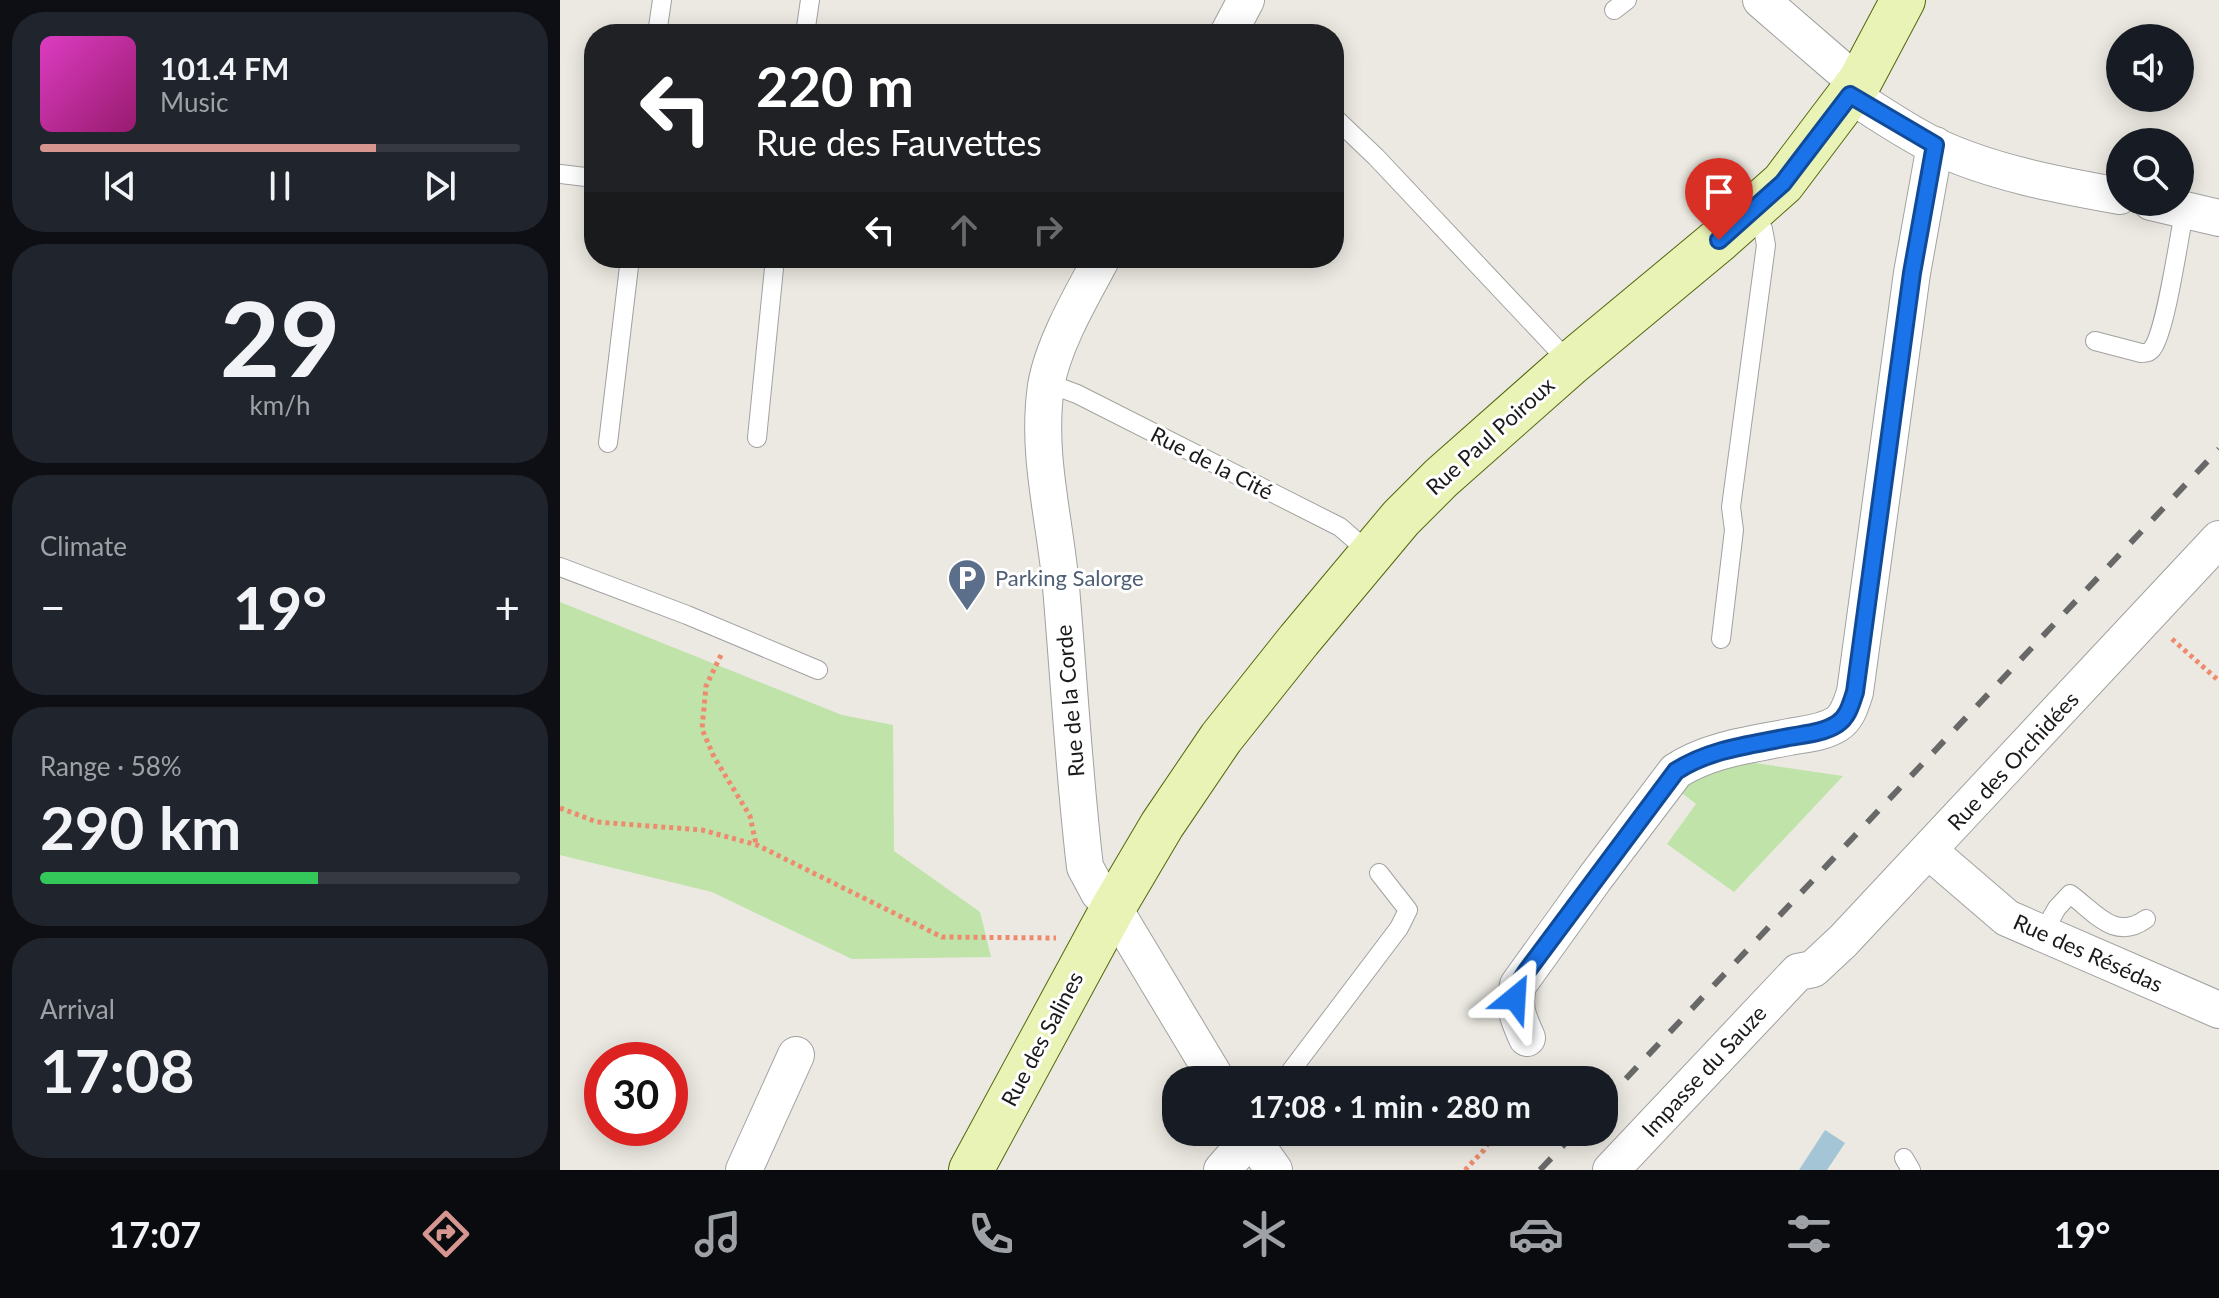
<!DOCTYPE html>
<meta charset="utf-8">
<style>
:root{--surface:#171b24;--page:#20242c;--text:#f1f3f6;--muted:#9ea1a6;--line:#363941;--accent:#d6958e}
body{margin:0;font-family:Lato,sans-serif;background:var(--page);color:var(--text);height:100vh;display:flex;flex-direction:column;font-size:30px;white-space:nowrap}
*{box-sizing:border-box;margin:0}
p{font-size:26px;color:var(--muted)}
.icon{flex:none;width:44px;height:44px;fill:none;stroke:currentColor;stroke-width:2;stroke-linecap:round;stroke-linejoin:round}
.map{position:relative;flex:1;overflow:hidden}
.panel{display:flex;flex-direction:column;gap:12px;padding:12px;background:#0d0f14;width:560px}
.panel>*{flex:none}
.banner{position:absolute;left:24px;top:24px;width:760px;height:244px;border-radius:32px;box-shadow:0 4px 20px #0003;background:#202124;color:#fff;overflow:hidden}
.tools{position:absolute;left:1546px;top:24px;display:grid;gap:16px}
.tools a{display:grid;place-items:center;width:88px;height:88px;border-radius:50%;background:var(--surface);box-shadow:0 4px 20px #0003;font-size:40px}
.speed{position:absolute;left:24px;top:1042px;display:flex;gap:16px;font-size:40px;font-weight:700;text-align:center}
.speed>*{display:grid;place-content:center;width:104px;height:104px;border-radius:50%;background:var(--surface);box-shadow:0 4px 20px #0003;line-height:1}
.speed .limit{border:12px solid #d22;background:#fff;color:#111}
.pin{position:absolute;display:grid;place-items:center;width:68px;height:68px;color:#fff;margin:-82px -34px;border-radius:50% 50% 50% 0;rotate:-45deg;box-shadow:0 0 8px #0007}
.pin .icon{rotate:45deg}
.me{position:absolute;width:88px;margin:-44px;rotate:27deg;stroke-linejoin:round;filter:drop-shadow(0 0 6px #0008)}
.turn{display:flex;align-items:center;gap:28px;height:168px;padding:0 40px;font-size:36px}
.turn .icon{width:104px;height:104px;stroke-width:2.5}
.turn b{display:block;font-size:56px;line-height:68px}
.lanes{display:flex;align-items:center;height:76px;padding:0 40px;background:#0003;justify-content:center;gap:40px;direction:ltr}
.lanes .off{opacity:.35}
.big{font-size:60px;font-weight:700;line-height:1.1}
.panel .card{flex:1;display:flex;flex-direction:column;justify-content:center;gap:12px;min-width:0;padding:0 28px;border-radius:32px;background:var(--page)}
.panel .dial{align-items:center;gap:0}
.dial b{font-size:104px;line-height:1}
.song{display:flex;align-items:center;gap:24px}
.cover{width:96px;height:96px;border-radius:12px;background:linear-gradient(135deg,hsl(310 70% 55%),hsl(320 70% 35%))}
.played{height:8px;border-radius:4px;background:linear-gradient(90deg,var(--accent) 70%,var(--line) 70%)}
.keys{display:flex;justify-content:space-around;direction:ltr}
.heat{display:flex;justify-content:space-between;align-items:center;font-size:44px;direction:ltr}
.charge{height:12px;border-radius:6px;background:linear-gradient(90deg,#34c759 58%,var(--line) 0)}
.trip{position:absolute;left:602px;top:1066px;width:456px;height:80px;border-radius:32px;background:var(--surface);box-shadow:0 4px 20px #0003;font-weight:700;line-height:80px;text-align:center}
.tabs{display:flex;height:128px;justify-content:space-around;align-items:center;background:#090b0e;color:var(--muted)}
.tabs .icon{width:56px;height:56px}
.tabs .current{color:var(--accent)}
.tabs b{font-size:36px;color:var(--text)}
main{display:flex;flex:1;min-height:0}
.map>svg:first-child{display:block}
.grass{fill:#bfe3a9}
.water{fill:#a4c5d6}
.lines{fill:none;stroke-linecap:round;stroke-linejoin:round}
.lane-casing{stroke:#a1a1a1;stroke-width:20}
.street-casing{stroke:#a1a1a1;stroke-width:38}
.secondary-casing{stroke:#52670c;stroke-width:46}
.path{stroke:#ee8b6f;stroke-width:5;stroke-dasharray:4 4;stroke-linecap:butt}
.lane{stroke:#fff;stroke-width:18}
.street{stroke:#fff;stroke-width:36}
.secondary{stroke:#e9f3b6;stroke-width:44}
.rail{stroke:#686868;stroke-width:6;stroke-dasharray:16 16;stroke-linecap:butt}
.route-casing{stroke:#114b97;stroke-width:20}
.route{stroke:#1a73e8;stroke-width:14}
.labels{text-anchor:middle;stroke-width:6;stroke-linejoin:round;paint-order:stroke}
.street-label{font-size:22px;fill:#1a1a1a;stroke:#fff}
.service-label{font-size:22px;fill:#4e5e75;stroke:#fff;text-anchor:start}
</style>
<main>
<section class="panel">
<div class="card">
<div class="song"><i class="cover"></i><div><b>101.4 FM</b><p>Music</p></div></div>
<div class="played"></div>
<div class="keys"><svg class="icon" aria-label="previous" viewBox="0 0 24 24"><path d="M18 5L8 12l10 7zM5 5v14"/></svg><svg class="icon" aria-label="pause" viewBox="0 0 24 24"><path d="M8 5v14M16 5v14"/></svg><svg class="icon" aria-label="next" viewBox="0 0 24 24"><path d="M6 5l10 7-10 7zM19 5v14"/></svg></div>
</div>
<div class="card dial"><b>29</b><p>km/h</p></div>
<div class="card"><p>Climate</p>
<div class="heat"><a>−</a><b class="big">19°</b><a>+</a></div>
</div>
<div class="card"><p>Range · 58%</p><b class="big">290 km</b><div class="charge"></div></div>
<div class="card"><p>Arrival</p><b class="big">17:08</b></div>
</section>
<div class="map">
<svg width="1659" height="1170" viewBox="0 0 1659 1170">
<rect width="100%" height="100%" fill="#ebe9e1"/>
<path class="grass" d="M 0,602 L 282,715 L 333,725 L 334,851 L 420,912 L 431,957 L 292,959 L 152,892 L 0,855 Z
M 1188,762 L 1283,776 L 1174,892 L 1107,844 L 1136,804 L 1118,790 L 1148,769 Z"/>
<path class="water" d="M 1265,1130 L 1285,1143 L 1267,1170 L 1239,1170 Z"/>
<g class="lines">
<g class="lane-casing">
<path id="lane" d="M 1054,10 L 1067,0
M 97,34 L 102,0
M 245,34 L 250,0
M 774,117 L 816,157 L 1010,363
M 0,174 L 34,178
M 1535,341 L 1581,353 C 1587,352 1588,354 1592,349 C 1606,332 1619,235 1625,208
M 487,383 L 517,394 L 780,527 L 811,554
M 197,438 L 215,258
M 48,443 L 70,258
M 0,567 L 127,615 L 258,670
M 1161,639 L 1174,530 L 1171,507 L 1206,245 L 1203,229 L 1192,211
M 1482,934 L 1497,908 L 1510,894 C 1534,911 1554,942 1586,919
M 724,1080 L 839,928 L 848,910 L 819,873
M 1344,1158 L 1351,1170"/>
</g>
<g class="street-casing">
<path id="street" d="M 1201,0 L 1282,70 L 1300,81
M 668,34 L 686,0
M 1290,95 C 1318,112 1346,132 1375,146 C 1433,173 1498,185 1560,196
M 1591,202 L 1659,218
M 542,258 C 522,295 493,344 486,386 C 476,454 495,519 501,587 C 509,680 514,774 525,867 L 539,893 L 553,908 L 562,922 L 657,1080
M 1369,851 L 1447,918 L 1659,1010
M 967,1038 C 958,1018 953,1007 958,985 L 1035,878 L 1116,771 C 1150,749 1190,745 1229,737 C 1245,734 1263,733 1277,724 C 1288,717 1291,704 1295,692 L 1352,273 L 1375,145
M 687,1132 L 714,1170
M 184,1170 L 236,1055
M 662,1170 L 690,1138
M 1051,1170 L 1238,972 L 1253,969 L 1283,941 L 1659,539"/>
</g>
<g class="secondary-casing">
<path id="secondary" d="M 411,1170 L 553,908 L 602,825 L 661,738 L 739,640 L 841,518 L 881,478 L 1011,363 L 1159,240 L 1223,183 L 1300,81 L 1343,0"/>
</g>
<path class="path" d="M 1612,639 L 1659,681
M 161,655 L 146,686 L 142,729 L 154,757 L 190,816 L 196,844
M 0,808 L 37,822 L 142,830 L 197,845 L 382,937 L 496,938
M 905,1170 L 924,1150 L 935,1132"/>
<use href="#lane" class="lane"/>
<use href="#street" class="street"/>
<use href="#secondary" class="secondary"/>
<path class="rail" d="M 1044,1102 L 1659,449
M 980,1170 L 1016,1132"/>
</g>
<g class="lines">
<g class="route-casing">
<path id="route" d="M 955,998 L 958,985 L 967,971 L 1116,771 C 1150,749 1190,745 1229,737 C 1245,734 1263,733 1277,724 C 1288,717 1291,704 1295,692 L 1352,273 L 1375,145 L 1290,95 L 1223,183 L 1159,240"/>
</g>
<use href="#route" class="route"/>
</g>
<defs>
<g id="parking-pin" transform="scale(2)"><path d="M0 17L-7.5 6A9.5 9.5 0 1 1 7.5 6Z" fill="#5c6f8a" stroke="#fff"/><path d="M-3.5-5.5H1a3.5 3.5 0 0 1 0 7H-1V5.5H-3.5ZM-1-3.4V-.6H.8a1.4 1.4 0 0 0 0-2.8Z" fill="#fff"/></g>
</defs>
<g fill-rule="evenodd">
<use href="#parking-pin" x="407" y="578"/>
</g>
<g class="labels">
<g class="street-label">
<text transform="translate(930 436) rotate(-42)" y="8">Rue Paul Poiroux</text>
<text transform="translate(652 463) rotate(27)" y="8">Rue de la Cité</text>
<text transform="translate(510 701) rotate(-95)" y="8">Rue de la Corde</text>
<text transform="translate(1453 761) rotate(-47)" y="8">Rue des Orchidées</text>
<text transform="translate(1528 953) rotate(24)" y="8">Rue des Résédas</text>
<text transform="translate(482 1039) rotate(-62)" y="8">Rue des Salines</text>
<text transform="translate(1144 1071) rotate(-47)" y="8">Impasse du Sauze</text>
</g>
<g class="service-label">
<text x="435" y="586">Parking Salorge</text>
</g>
</g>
</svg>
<div class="tools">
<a><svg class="icon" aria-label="sound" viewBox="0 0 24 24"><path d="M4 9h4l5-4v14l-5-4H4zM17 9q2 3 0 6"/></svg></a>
<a><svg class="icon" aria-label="search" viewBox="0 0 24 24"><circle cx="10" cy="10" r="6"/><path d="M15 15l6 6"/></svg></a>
</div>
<div class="speed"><div class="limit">30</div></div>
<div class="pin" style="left:1159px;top:240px;background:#d93025"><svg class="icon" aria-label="arrive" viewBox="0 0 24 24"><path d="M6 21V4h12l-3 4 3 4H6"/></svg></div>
<svg class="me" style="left:955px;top:998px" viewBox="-20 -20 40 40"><path d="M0-17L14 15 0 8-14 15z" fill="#1a73e8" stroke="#fff" stroke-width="4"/></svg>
<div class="trip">17:08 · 1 min · 280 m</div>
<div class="banner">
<div class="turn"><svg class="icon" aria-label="left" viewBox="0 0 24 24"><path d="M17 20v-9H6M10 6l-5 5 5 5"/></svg><div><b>220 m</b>Rue des Fauvettes</div></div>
<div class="lanes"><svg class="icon" aria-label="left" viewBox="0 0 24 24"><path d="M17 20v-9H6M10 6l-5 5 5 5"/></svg><svg class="icon off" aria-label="ahead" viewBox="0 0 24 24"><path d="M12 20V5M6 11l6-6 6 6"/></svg><svg class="icon off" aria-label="right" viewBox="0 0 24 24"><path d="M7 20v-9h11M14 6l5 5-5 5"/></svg></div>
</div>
</div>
</main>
<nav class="tabs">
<b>17:07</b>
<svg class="icon current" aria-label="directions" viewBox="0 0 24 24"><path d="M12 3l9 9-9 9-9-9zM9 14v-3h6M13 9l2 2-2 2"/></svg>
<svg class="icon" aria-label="music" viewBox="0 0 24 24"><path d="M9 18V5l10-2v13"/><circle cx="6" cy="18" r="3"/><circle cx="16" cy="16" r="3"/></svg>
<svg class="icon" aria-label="phone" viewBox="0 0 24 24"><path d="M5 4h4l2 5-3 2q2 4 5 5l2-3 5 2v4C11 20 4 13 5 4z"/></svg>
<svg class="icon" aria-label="climate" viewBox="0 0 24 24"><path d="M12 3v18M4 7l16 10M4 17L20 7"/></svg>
<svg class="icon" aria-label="car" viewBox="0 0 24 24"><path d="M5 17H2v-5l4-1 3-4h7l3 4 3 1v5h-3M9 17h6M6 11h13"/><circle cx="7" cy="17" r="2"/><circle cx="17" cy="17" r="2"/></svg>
<svg class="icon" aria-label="filters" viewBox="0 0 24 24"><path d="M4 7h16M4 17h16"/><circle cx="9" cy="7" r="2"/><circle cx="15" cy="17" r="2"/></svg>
<b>19°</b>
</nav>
